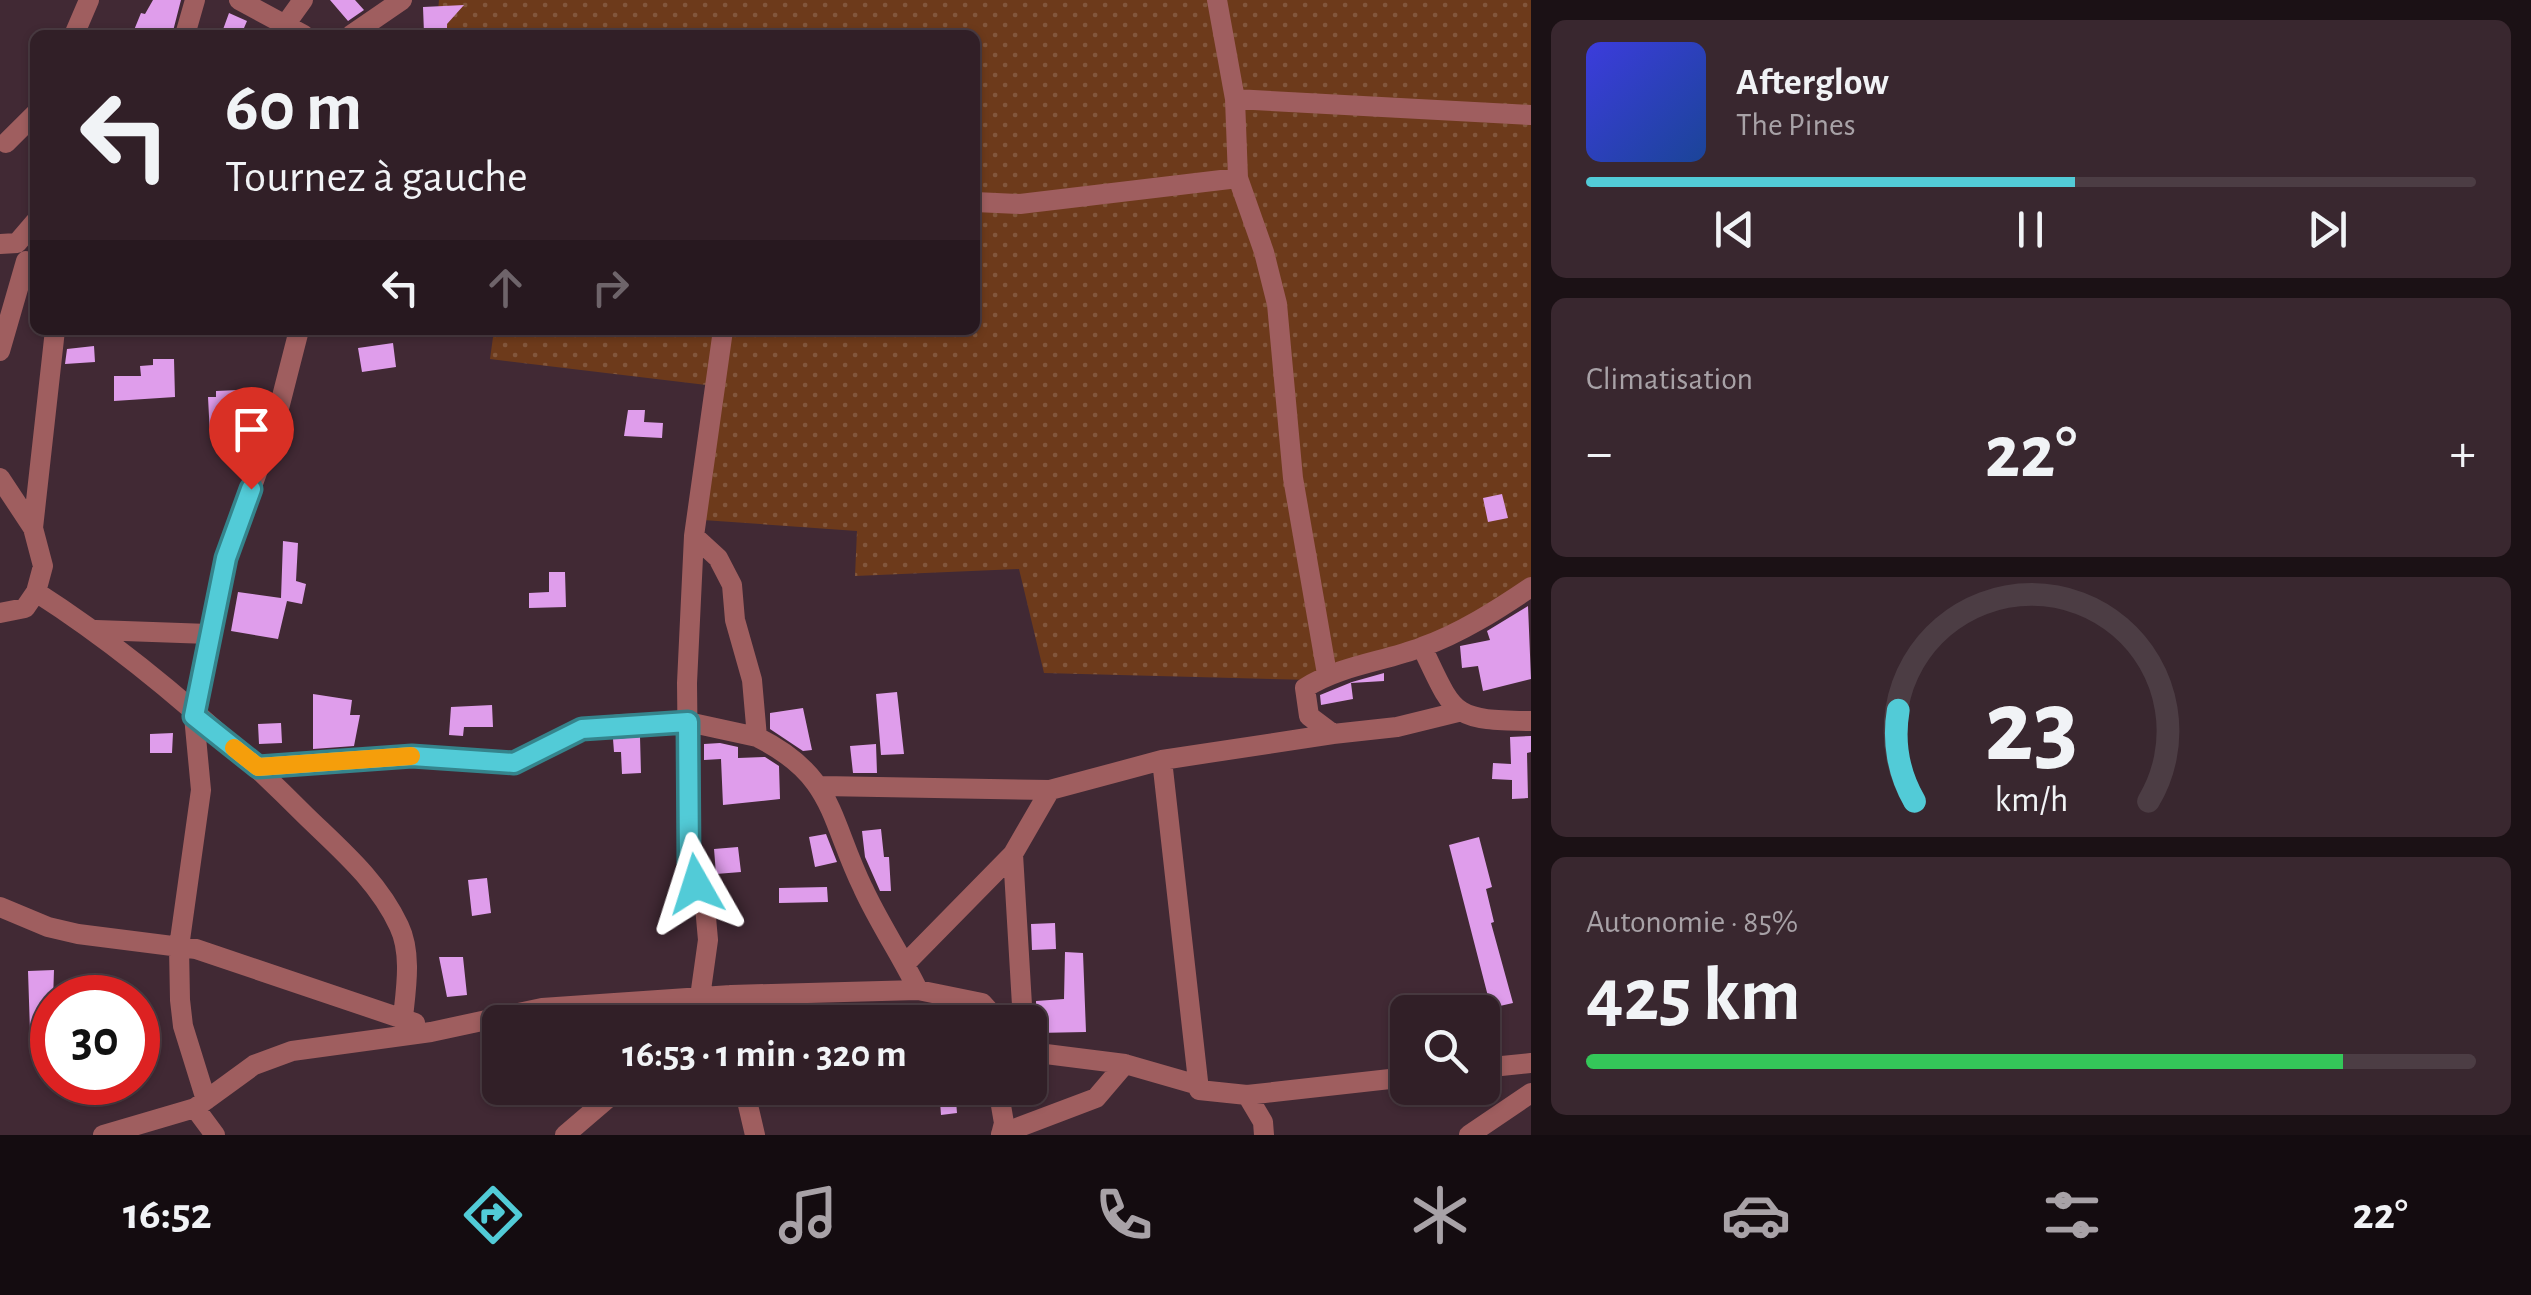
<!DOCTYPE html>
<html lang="fr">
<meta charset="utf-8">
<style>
:root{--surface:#311f27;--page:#39272f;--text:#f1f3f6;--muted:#a8a2a7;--line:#4c3d44;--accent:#52cbd7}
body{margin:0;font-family:"Alegreya Sans",sans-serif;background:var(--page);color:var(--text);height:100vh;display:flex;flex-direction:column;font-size:38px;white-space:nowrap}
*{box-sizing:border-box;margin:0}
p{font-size:32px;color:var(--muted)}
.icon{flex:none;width:55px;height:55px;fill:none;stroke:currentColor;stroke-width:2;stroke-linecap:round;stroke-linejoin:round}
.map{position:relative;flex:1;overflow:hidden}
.side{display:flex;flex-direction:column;gap:20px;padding:20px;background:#1b1115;width:1000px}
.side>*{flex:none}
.banner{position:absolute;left:30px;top:30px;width:950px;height:305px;border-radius:15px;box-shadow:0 2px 8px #0004,0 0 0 2px var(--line);background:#311f27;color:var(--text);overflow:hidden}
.controls{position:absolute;left:1390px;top:995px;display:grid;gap:20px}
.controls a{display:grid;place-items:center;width:110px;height:110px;border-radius:15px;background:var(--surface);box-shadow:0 2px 8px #0004,0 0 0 2px var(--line);font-size:50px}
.speed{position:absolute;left:30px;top:975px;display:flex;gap:20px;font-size:50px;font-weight:700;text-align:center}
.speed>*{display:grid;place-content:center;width:130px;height:130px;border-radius:50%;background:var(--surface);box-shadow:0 2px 8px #0004,0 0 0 2px var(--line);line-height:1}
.speed .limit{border:15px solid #d22;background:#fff;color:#111}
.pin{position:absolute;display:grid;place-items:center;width:85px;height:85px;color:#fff;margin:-102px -42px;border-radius:50% 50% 50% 0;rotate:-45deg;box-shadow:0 0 10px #0007}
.pin .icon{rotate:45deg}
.me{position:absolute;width:110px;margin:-55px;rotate:354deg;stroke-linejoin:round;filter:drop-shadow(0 0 8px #0008)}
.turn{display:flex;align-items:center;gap:35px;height:210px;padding:0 30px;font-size:45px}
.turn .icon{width:130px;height:130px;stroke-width:2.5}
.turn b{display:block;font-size:70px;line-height:85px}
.lanes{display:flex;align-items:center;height:95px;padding:0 30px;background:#0003;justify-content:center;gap:50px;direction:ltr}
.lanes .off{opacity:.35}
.big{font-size:75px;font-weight:700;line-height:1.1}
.side .tile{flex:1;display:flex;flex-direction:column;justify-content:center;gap:15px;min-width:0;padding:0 35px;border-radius:15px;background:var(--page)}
.side .dial{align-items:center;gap:0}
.dial svg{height:260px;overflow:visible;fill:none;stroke:var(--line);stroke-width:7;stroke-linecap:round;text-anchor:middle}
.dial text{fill:var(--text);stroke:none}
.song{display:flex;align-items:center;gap:30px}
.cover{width:120px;height:120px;border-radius:15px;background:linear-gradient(135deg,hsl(240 70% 55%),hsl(220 70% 35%))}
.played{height:10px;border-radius:5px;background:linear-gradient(90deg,var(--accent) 55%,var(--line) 55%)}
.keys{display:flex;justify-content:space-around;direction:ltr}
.heat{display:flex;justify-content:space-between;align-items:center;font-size:55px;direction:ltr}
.charge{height:15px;border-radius:8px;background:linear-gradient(90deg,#34c759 85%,var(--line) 0)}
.trip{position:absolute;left:482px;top:1005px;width:565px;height:100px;border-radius:15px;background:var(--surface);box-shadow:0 2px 8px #0004,0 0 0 2px var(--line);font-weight:700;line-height:100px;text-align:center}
.dock{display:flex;height:160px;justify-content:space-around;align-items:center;background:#140c10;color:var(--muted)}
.dock .icon{width:70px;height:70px}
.dock .current{color:var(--accent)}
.dock b{font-size:45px;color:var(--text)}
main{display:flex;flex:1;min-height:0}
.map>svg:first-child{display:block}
.park{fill:url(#park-dots)}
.building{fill:#df9deb}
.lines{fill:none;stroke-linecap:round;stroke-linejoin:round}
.minor{stroke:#9f5e5f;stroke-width:20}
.route-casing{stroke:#35848c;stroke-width:25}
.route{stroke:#52cbd7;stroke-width:18}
.slow{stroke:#f59e0b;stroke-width:18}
</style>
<main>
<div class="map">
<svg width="1531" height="1135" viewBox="0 0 1531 1135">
<defs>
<pattern id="park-dots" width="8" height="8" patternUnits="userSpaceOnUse" patternTransform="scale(2.5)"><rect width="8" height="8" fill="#6d3a1b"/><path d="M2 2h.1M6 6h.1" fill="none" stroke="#82563c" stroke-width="1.8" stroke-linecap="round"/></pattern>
</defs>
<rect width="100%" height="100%" fill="#412934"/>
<path class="park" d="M 439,0 L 1531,0 L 1531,581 L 1414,648 L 1312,680 L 1044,673 L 1019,569 L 855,576 L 857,531 L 703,520 L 723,387 L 490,359 L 494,330 L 975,330 L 975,35 L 436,35 Z"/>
<path class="building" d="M 153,0 L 181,0 L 172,35 L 132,35 L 141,13 L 145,14 Z
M 330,0 L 355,0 L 364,10 L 348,21 Z
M 464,5 L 447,24 L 447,34 L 424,33 L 423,7 Z
M 229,13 L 247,21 L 241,35 L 221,35 Z
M 393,343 L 396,367 L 362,372 L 358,348 Z
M 94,346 L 95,362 L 65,364 L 67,349 Z
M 153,359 L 174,359 L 175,397 L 114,401 L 114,376 L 141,376 L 140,366 L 153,365 Z
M 239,390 L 239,395 L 267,394 L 258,431 L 210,436 L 208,397 L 216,397 L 216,391 Z
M 628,410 L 645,410 L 644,422 L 663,423 L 662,438 L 624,436 Z
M 1502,494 L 1508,518 L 1488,522 L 1483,498 Z
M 283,541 L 298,543 L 296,581 L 306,584 L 302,604 L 287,601 L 278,639 L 231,631 L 238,592 L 281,598 Z
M 549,572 L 565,572 L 566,607 L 529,608 L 529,593 L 549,592 Z
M 1528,606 L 1531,679 L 1483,691 L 1478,666 L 1462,668 L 1460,646 L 1490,640 L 1487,631 Z
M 1384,673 L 1384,681 L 1351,683 L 1353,699 L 1321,705 L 1320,695 L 1325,693 L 1352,682 Z
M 897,692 L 904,754 L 881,755 L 876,694 Z
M 313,694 L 352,700 L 350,715 L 360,715 L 354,746 L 313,749 Z
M 492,705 L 493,727 L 464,727 L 463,736 L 449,735 L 451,707 Z
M 803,708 L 812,750 L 803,751 L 770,729 L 770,713 Z
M 281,723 L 282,743 L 259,744 L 258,724 Z
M 173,733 L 172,753 L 150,753 L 150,734 Z
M 1531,736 L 1531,752 L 1527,753 L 1528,798 L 1512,799 L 1512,780 L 1492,779 L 1493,763 L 1511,764 L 1510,737 Z
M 640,737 L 641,773 L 622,774 L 621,752 L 614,752 L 613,739 Z
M 720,743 L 738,747 L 738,758 L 765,757 L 779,766 L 780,799 L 723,805 L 721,759 L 704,760 L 704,744 Z
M 876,744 L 877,773 L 853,773 L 850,746 Z
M 881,829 L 884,857 L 889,857 L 891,891 L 880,891 L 865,857 L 862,831 Z
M 826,834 L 837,862 L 815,867 L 809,837 Z
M 1479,837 L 1492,887 L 1486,889 L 1494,922 L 1491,923 L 1513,1003 L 1491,1008 L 1449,845 Z
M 738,847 L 741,872 L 716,874 L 714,849 Z
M 487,878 L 491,913 L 472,916 L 468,880 Z
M 827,887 L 828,902 L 779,903 L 779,888 Z
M 1055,923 L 1056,949 L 1032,950 L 1031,924 Z
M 1065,952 L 1083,953 L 1086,1032 L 1036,1033 L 1036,1001 L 1064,999 Z
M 439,957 L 463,957 L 467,995 L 447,997 Z
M 54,970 L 52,1031 L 30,1031 L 28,971 Z
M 939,1088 L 955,1088 L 957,1113 L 941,1115 Z"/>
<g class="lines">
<path class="minor" d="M 239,0 L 304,35
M 1217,0 L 1235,99 L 1238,178 L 1264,252 L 1277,304 L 1293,478 L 1327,674
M 285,25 L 303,0
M 74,35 L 89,0
M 185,35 L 195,0
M 351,35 L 402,0
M 1235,99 L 1531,115
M 6,143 L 35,114
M 975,202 L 1020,204 L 1238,178
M 0,244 L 17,243 L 35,222
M 0,351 L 26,261
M 0,478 L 33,528
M 694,536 L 718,558 L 732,585 L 735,620 L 752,680 L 757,737 C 835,776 829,818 863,888 C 879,923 901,955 918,990
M 36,592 C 133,654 224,734 306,816 C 341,850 378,881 399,926 C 412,953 406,989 403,1017
M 0,613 L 25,608 L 36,592 L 43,566 L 33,528 L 55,330
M 96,630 L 209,634
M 1422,647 C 1455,717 1452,720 1531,721
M 1333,734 L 1397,727 L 1458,712
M 1162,760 L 1199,1090 L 1247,1095 L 1408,1077
M 258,767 L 412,756 L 514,763 L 582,729 L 622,724 L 688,722 L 757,737
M 822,786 L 1050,790 L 1162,760 L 1333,734 L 1309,716 L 1305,688 C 1341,665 1383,662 1422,647 C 1461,633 1497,610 1531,587
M 1013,854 L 1023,1022
M 0,907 L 48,927 L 78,934 L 196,949 L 415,1023
M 905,964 L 1013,854 L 1050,790
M 731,995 L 735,1022
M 679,1022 L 700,997 L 708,940 L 705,906 L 689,862 L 687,683 L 694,536 L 723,330
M 1030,1052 L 1125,1064 L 1198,1085
M 1482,1068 L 1531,1063
M 744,1088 L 755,1135
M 998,1088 L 1004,1123 L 1001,1135
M 1247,1095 L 1263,1122 L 1264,1135
M 206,1100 L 183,1026 L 180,1000 L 179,947 L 201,790 L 194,716 L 226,558 L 276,420 L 299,330
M 195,1108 L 215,1135
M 1001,1134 L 1096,1098 L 1125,1064
M 103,1135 L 195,1108 L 254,1065 L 292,1051 L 431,1032 L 542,1008 L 731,995 L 918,990 L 982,1003 L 999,1022
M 565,1135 L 620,1088
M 1469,1135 L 1531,1093"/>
</g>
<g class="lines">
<g class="route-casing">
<path id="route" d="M 251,489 L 226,558 L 194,716 L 258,767 L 412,756 L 514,763 L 582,729 L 688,722 L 689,862 L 696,884"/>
</g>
<use href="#route" class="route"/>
<path class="slow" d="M 234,748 L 258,767 L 411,756"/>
</g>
</svg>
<div class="controls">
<a><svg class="icon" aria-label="search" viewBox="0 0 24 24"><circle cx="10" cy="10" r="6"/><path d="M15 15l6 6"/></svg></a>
</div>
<div class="speed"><div class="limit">30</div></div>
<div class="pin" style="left:251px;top:489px;background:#d93025"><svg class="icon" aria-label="arrive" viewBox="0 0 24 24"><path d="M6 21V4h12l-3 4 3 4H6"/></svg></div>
<svg class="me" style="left:696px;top:884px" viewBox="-20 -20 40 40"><path d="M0-17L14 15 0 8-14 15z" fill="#52cbd7" stroke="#fff" stroke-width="4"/></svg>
<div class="trip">16:53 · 1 min · 320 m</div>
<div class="banner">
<div class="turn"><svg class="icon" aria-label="left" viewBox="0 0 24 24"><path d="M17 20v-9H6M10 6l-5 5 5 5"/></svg><div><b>60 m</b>Tournez à gauche</div></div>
<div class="lanes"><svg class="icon" aria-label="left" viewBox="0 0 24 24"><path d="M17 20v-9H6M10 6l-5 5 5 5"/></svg><svg class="icon off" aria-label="ahead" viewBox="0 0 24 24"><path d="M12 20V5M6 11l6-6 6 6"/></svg><svg class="icon off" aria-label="right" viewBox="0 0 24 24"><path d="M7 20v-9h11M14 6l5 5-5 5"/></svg></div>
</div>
</div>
<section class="side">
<div class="tile">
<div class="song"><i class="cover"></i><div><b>Afterglow</b><p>The Pines</p></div></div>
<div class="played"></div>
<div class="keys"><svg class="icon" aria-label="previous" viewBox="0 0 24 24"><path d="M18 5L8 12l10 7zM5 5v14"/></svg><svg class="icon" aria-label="pause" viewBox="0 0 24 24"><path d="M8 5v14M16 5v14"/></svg><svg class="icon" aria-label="next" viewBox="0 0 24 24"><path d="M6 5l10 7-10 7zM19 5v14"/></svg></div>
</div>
<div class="tile"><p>Climatisation</p>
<div class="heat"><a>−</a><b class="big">22°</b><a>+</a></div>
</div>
<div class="tile dial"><svg viewBox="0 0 100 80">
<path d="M14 69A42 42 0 1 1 86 69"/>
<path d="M14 69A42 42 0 0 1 9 41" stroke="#52cbd7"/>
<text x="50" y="56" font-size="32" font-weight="700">23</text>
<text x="50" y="72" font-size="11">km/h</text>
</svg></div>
<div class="tile"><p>Autonomie · 85%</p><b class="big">425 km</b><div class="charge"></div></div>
</section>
</main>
<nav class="dock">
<b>16:52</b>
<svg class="icon current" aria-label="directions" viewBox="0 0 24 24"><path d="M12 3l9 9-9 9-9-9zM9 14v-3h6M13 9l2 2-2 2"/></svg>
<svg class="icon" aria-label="music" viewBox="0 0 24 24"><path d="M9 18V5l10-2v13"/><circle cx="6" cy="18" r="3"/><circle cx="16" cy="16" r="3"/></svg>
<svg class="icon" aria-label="phone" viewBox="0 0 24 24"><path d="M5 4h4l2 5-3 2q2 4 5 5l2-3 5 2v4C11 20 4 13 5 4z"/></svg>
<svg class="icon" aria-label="climate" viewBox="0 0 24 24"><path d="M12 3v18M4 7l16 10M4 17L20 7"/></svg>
<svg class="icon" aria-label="car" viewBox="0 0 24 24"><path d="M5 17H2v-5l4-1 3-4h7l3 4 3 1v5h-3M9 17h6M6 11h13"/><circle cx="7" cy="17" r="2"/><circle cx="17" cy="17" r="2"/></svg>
<svg class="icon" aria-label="filters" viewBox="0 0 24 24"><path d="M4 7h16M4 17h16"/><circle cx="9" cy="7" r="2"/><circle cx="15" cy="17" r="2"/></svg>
<b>22°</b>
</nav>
